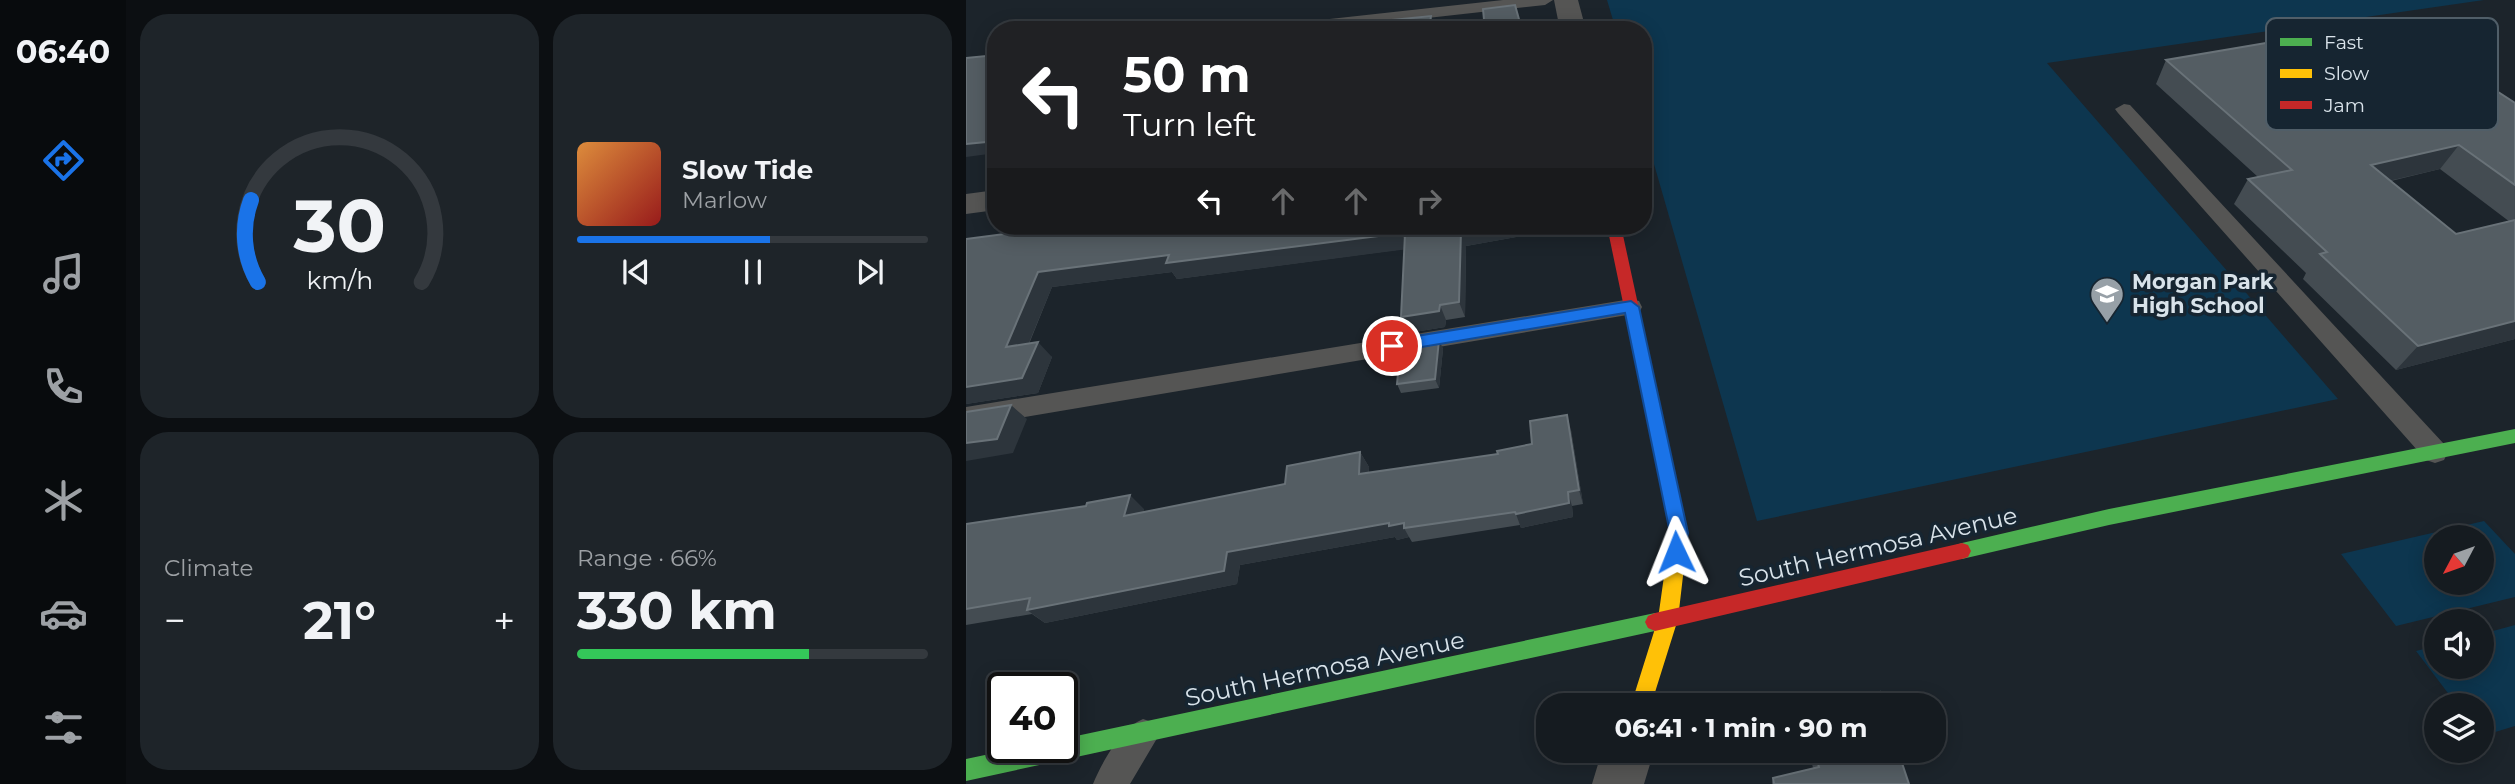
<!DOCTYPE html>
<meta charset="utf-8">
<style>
:root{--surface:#151b20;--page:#1e2429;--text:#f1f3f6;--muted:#9da1a5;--line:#34393e;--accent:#1a73e8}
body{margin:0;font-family:Montserrat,sans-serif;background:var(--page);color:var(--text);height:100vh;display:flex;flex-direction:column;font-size:26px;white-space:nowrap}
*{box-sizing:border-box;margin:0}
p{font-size:23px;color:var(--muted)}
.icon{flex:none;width:38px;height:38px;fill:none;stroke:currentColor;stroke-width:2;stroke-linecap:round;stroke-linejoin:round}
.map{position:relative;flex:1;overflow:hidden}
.details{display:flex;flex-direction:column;gap:14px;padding:14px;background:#0c0f12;width:840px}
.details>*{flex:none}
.top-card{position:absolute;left:21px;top:21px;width:665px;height:214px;border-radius:28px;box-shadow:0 4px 18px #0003,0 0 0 2px var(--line);background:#202124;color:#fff;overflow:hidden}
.needle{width:46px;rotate:229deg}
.buttons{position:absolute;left:1458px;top:525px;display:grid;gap:14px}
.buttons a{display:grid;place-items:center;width:70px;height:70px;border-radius:50%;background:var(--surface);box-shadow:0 4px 18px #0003,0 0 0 2px var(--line);font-size:35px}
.speed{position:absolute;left:21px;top:672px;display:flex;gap:14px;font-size:35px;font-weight:700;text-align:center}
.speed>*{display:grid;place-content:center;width:91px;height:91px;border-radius:50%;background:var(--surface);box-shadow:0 4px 18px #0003,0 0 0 2px var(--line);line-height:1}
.speed .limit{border:4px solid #111;border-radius:10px;background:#fff;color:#111}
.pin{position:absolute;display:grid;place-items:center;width:60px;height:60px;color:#fff;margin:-30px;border:4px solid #fff;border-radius:50%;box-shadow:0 2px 7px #0007}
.me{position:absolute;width:77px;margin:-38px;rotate:358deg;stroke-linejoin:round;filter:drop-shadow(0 0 5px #0008)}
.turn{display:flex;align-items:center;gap:24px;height:147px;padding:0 21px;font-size:32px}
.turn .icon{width:91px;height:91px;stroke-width:2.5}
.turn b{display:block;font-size:49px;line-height:60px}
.lanes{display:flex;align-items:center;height:66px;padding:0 21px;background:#0003;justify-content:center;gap:35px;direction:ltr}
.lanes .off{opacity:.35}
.big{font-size:52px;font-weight:700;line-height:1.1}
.details .card{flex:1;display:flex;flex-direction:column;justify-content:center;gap:10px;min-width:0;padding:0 24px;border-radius:28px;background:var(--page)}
.details .dial{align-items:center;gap:0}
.dial svg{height:182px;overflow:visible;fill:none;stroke:var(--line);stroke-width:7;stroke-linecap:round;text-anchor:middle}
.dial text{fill:var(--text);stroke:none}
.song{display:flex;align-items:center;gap:21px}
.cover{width:84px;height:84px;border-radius:10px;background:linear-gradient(135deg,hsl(30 70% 55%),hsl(0 70% 35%))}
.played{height:7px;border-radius:4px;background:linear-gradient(90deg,var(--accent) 55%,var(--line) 55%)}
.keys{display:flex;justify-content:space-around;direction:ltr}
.heat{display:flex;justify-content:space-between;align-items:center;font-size:38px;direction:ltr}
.charge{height:10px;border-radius:5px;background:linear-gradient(90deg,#34c759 66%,var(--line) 0)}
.details .tiles{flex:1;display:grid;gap:14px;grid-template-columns:repeat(2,1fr)}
.trip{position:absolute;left:570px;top:693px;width:410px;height:70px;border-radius:28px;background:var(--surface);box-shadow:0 4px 18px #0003,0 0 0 2px var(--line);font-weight:700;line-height:70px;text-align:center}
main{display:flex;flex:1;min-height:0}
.dock{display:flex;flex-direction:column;width:126px;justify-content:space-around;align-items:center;background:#080b0d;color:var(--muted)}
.dock .icon{width:49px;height:49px}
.dock .current{color:var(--accent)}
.dock b{font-size:32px;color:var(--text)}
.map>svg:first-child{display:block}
.green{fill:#0d364f;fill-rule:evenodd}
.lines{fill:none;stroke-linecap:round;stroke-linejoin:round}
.lane{fill:#555554;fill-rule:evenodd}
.street{fill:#555554;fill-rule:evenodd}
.fast{fill:#4caf50;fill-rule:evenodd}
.slow{fill:#ffc107;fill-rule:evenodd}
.jam{fill:#c62828;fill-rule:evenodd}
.wall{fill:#444c52;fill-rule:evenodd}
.shaded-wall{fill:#2d353c}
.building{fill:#545d63;stroke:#697278;stroke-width:2}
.route{fill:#1a73e8;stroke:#114b97;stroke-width:2}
.labels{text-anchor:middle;stroke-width:7;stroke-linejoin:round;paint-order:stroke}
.poi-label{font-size:21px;font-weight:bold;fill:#d9e3ea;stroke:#162531;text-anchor:start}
.near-street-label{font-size:24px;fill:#d9e3ea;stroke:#162531}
.key{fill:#162531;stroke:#505e68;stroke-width:2}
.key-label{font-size:19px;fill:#d9e3ea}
</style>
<main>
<nav class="dock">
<b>06:40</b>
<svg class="icon current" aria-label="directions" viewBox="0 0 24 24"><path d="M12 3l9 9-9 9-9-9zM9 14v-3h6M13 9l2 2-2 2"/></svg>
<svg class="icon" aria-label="music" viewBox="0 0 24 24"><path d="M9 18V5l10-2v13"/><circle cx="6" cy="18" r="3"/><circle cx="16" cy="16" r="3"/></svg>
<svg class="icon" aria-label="phone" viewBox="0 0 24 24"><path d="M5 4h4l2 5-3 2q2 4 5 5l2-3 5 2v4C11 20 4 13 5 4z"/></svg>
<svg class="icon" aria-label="climate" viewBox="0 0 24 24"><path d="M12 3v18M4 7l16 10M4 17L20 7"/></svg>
<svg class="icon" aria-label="car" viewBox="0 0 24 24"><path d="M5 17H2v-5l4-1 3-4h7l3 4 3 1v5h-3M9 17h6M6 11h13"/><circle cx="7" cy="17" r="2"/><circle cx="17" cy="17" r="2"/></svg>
<svg class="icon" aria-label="filters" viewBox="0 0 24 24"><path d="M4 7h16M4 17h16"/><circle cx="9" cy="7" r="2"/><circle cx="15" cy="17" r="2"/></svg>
</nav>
<section class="details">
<div class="tiles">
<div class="card dial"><svg viewBox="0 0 100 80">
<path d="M14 69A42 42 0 1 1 86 69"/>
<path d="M14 69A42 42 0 0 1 11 33" stroke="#1a73e8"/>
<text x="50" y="56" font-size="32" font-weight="700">30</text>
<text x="50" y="72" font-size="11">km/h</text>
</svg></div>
<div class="card">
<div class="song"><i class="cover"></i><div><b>Slow Tide</b><p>Marlow</p></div></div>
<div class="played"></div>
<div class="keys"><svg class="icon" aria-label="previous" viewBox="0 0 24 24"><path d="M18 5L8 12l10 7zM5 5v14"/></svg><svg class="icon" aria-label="pause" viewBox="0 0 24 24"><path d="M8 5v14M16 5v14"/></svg><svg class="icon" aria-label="next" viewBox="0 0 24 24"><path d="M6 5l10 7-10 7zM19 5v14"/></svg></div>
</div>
<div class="card"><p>Climate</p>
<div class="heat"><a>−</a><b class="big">21°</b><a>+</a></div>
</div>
<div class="card"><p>Range · 66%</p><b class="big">330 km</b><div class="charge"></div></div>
</div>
</section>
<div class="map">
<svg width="1549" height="784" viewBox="0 0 1549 784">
<rect width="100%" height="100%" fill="#1c242b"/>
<path class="green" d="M 641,0 L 1518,0 L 1081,63 L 1372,399 L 791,521 L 677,126 L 677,30 L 650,30 Z
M 1518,521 L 1549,554 L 1549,597 L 1430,626 L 1375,554 ZM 1470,537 L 1516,537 L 1516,583 L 1470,583 Z
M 1549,625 L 1549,726 L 1516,736 L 1516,705 L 1491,705 L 1450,651 L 1470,646 L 1470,667 L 1516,667 L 1516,634 Z"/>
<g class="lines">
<path class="lane" d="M 537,0 L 587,0 L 579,5 L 354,30 L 301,30 L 309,25 Z
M 1158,104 L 1164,105 L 1478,444 L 1482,452 L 1478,460 L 1469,463 L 1460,460 L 1152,113 L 1149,109 Z
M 665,299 L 673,301 L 676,307 L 673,313 L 0,427 L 0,407 Z
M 177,719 L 189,723 L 193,735 L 164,784 L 127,784 C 136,762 155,728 177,719 Z"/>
<path class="street" d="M 588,0 L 612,0 L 620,30 L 594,30 Z
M 30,190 L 30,210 L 0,214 L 0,194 Z
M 636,751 L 688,751 L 678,784 L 626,784 Z"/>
<path class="fast" d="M 1549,429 L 1549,443 L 1143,525 L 996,559 L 990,557 L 987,551 L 990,545 L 996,543 L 1143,509 Z
M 689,613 L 696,616 L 699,622 L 696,628 L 689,631 L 0,781 L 0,759 L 57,747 L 96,747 L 96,739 Z"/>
<path class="slow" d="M 698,454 L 704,456 L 706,461 L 722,533 L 712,619 L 685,705 L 665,705 L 692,619 L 704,533 L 690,461 L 692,456 Z"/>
<path class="jam" d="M 641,226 L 655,226 L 706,461 L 704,466 L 698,468 L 692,466 L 690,461 Z
M 996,543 L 1002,545 L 1005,551 L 1002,557 L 996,559 L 689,631 L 682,628 L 679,622 L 682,616 L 689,613 Z"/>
</g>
<path class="wall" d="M 1200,60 L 1549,103 L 1549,339 L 1430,370 L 1337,279 L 1340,273 L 1268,204 L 1282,179 L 1292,177 L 1190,84 ZM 1474,169 L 1544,222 L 1490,234 L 1425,181 Z
M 99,226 L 567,234 L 500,246 L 499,317 L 480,320 L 479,327 L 442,333 L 435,317 L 438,249 L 211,279 L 206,272 L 86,287 L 63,344 L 86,357 L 72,393 L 0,404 Z
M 473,340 L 477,349 L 473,388 L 435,393 L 431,384 L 437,351 Z
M 605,430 L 617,504 L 606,506 L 607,517 L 555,528 L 554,525 L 446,542 L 443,537 L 431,540 L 429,537 L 274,565 L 271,584 L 79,623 L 66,614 L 0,625 L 0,524 L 120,506 L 178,509 L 177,512 L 319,484 L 394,452 L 403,467 L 403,473 L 532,454 L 566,444 Z
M 843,751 L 932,751 L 943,784 L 806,784 L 807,778 L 847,768 Z"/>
<path class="shaded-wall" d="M 465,16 L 468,27 L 468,30 L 463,30 Z
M 30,141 L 30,153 L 0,157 L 0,144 Z
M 1493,145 L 1474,169 L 1388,189 L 1405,165 Z
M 522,226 L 566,226 L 567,234 L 500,246 L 499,317 L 493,302 L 495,231 Z
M 436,233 L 442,249 L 211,279 L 206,272 L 86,287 L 55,362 L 40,347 L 72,272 L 203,255 Z
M 474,305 L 480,320 L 479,327 L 442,333 L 435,317 Z
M 1549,321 L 1549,339 L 1430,370 L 1452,346 Z
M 473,340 L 477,349 L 473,388 L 469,379 Z
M 72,342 L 86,357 L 72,393 L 0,404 L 0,387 Z
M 45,405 L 61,419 L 47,453 L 0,461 L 0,443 Z
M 601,415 L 605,430 L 617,504 L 613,490 Z
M 394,452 L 403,467 L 402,489 L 393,474 Z
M 602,492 L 606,506 L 607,517 L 555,528 L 550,514 Z
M 164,495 L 178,509 L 174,530 L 158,516 Z
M 423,523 L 438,523 L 438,528 L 443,537 L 431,540 L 429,537 L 274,565 L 271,584 L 79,623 L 61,610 L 261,552 Z"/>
<path class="building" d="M 549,5 L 556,30 L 519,30 L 517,9 Z
M 465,16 L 463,30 L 376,30 L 376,25 Z
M 1424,22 L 1549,103 L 1549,185 L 1493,145 L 1405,165 L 1490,234 L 1549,220 L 1549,321 L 1452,346 L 1354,254 L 1361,252 L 1282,179 L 1326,170 L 1200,60 Z
M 306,26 L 305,30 L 268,30 Z
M 30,55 L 30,141 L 0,144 L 0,58 Z
M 99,226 L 522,226 L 495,231 L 493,302 L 474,305 L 473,311 L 435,317 L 439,234 L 436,233 L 200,263 L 203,255 L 72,272 L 40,347 L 72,342 L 56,378 L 0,387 L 0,239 Z
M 473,340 L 469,379 L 431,384 L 434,352 L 437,351 L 437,346 Z
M 45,405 L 31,439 L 0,443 L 0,412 Z
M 601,415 L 613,490 L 602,492 L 603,503 L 550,514 L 549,512 L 438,528 L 438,523 L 423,526 L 423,523 L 261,552 L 258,571 L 61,610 L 64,598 L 0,609 L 0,524 L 120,506 L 121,503 L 164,495 L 158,516 L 319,484 L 321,466 L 394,452 L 393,474 L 532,454 L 531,451 L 566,444 L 564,421 Z
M 914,692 L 918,705 L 857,705 Z
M 848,751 L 932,751 L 943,784 L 808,784 L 807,778 L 853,767 Z"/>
<path class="route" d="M 665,301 L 673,307 L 722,533 L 717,558 L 710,560 L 704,558 L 701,552 L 704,533 L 659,313 L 426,352 L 418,346 L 426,340 Z"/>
<defs>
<g id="school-pin" transform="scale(1.75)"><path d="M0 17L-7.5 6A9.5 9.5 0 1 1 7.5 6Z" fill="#97a0a7" stroke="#162531"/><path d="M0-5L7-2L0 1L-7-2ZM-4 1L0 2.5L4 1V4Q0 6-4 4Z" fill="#fff"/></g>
</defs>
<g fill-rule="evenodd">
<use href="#school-pin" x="1141" y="294"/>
</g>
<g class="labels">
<g class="poi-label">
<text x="1166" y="289">Morgan Park<tspan x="1166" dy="24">High School</tspan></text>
</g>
<g class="near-street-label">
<text transform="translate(912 547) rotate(-13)" y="8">South Hermosa Avenue</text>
<text transform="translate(359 669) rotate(-12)" y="8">South Hermosa Avenue</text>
</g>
</g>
<rect x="1300" y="18" width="232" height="112" rx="10" class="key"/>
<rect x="1314" y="38" width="32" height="8" fill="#4caf50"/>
<rect x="1314" y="69" width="32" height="9" fill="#ffc107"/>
<rect x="1314" y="101" width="32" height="8" fill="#c62828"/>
<g class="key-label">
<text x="1358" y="49">Fast</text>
<text x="1358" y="80">Slow</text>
<text x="1358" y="112">Jam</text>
</g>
</svg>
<div class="buttons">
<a><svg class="needle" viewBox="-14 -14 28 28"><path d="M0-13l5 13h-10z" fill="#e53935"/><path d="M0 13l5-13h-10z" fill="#9da1a5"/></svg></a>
<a><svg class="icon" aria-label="sound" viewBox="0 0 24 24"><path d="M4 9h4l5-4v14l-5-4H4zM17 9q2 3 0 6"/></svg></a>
<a><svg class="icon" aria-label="layers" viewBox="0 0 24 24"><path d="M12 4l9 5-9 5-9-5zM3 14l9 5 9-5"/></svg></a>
</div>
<div class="speed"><div class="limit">40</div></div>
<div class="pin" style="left:426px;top:346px;background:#d93025"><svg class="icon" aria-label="arrive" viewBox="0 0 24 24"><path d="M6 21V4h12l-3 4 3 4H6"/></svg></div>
<svg class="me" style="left:710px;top:552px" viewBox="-20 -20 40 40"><path d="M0-17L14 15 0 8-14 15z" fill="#1a73e8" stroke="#fff" stroke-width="4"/></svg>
<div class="trip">06:41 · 1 min · 90 m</div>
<div class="top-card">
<div class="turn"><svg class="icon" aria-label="left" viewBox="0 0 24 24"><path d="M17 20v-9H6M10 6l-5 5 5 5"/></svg><div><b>50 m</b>Turn left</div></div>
<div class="lanes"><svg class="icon" aria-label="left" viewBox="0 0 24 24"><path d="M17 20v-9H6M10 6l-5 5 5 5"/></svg><svg class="icon off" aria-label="ahead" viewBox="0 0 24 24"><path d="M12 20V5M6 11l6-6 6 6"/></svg><svg class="icon off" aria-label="ahead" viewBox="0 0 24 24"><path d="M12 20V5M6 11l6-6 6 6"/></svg><svg class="icon off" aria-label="right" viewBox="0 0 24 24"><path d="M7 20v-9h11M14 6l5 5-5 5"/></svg></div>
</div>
</div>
</main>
